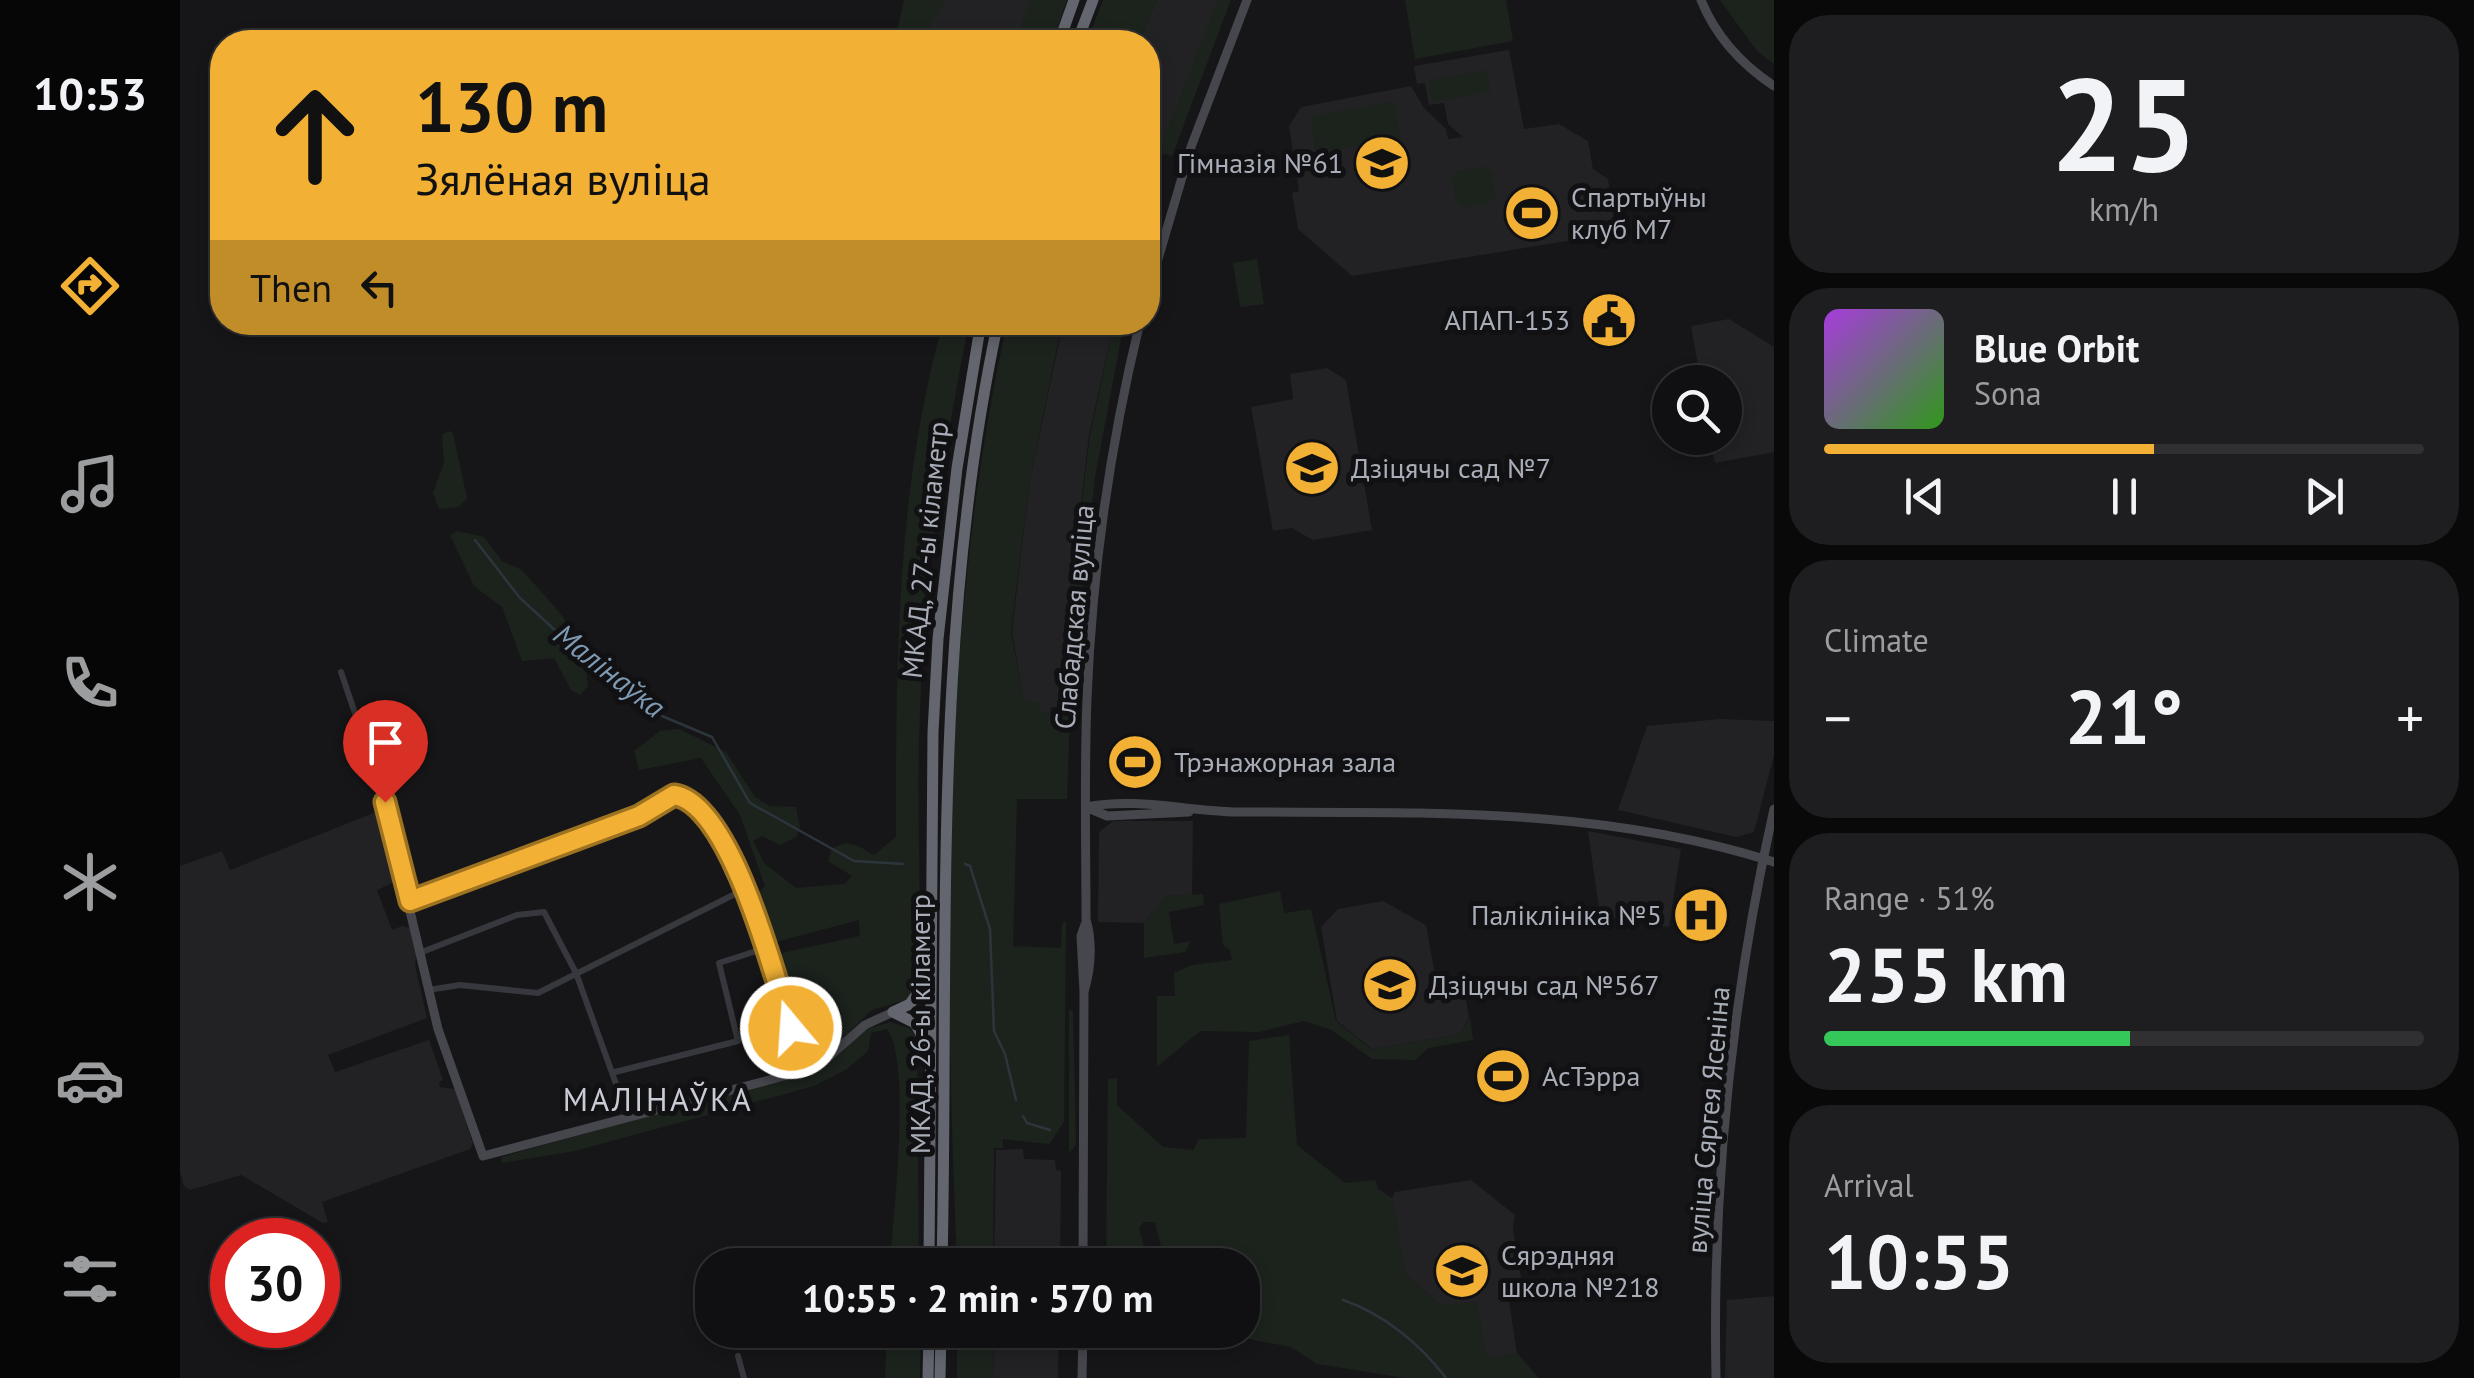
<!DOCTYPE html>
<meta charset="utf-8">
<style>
:root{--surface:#101012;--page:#1e1e20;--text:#f1f3f6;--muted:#9c9d9f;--line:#303032;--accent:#f2b134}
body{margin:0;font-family:"PT Sans",sans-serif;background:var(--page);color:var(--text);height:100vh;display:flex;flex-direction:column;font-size:38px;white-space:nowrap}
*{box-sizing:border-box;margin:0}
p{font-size:32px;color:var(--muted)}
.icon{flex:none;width:55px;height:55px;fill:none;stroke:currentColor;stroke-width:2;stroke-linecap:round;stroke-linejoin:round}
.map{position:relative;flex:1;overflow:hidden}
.sheet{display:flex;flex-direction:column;gap:15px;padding:15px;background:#09090a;width:700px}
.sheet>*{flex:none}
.guide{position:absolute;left:30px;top:30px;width:950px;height:305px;border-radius:40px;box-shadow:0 5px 15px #0003,0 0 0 2px var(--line);background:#f2b134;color:#111;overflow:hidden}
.tools{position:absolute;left:1472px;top:365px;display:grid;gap:20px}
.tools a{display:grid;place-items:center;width:90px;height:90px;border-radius:50%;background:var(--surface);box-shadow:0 5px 15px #0003,0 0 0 2px var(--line);font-size:50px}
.speed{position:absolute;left:30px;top:1218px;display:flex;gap:20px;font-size:50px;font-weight:700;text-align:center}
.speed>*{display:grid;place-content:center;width:130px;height:130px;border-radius:50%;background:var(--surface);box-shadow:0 5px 15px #0003,0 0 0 2px var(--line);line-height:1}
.speed .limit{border:15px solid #d22;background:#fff;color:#111}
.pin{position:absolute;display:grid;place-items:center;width:85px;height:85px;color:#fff;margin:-102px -42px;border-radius:50% 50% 50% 0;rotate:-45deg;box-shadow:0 0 10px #0007}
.pin .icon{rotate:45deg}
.me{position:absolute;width:110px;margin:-55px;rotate:342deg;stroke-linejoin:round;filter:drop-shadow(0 0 8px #0008)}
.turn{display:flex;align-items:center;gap:35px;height:210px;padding:0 40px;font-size:45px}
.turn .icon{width:130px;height:130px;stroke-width:2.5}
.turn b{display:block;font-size:70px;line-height:85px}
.then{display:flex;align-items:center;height:95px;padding:0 40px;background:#0003;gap:20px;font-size:38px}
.big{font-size:75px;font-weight:600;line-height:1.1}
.sheet .card{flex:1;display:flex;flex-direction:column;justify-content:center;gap:15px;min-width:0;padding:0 35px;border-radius:40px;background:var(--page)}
.sheet .dial{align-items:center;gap:0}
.dial b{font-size:130px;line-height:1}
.song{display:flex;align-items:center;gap:30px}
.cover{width:120px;height:120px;border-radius:15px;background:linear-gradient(135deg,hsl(280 70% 55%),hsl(110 70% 35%))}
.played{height:10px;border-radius:5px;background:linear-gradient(90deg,var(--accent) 55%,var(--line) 55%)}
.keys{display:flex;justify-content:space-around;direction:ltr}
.heat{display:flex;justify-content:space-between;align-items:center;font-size:55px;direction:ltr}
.charge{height:15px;border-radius:8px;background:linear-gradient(90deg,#34c759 51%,var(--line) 0)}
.trip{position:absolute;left:515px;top:1248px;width:565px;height:100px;border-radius:40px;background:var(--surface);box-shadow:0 5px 15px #0003,0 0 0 2px var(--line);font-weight:600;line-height:100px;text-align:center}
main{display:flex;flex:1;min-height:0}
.tab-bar{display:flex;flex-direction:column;width:180px;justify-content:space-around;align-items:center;background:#060607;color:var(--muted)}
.tab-bar .icon{width:70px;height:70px}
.tab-bar .selected{color:var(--accent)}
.tab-bar b{font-size:45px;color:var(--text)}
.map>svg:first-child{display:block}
.built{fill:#222225}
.green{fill:#1c231d}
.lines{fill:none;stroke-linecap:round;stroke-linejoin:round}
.stream{stroke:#2c353c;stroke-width:2.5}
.street{stroke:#37383d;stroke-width:6}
.secondary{stroke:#45474d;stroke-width:9}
.highway{stroke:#63666e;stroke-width:11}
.route-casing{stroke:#9d7322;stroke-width:25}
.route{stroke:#f2b134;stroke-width:18}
.labels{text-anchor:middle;stroke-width:10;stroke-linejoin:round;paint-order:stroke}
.poi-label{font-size:28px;fill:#a8adb8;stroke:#111113;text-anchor:start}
.street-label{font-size:28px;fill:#a8adb8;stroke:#111113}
.water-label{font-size:30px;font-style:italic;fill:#7f9bb3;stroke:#111113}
.quarter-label{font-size:32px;letter-spacing:2.5px;fill:#c9ccd4;stroke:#111113}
</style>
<main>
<nav class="tab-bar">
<b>10:53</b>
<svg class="icon selected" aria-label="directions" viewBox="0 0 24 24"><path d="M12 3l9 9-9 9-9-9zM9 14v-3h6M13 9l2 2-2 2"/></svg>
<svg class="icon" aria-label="music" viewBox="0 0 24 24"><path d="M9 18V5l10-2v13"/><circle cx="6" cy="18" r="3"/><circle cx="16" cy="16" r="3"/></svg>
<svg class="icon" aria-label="phone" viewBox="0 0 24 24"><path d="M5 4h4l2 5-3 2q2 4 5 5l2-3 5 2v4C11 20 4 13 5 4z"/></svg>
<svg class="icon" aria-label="climate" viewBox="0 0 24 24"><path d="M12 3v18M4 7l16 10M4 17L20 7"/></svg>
<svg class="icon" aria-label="car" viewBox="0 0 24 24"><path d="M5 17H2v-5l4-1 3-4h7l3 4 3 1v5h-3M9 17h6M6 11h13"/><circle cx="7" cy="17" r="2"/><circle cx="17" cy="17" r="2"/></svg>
<svg class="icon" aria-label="filters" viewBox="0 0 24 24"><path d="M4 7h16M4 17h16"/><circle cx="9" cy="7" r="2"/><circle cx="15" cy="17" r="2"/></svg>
</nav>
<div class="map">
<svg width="1594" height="1378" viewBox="0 0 1594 1378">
<rect width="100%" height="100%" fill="#161618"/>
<path class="built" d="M 724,0 L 858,0 L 844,42 L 715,42 Z
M 977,0 L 1040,0 L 968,195 L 968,42 L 959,42 Z
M 1329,50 L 1344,129 L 1379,124 L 1408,141 L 1413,169 L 1428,179 L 1436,233 L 1172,276 L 1118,229 L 1112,193 L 1119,191 L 1109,126 L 1121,107 L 1231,86 L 1244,108 L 1266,129 L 1268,139 L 1283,137 L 1268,124 L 1264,103 L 1249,105 L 1245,83 L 1237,84 L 1234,66 Z
M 1549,319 L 1594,347 L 1594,452 L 1535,463 L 1530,438 L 1545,438 L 1545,382 L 1521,382 L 1511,326 Z
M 883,323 L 934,323 L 909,435 L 877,707 L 871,707 L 870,714 L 859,713 L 859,704 L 844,702 L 832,632 L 849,485 Z
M 1147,368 L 1166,380 L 1192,530 L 1133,540 L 1112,528 L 1093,531 L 1071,407 L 1113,399 L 1110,374 Z
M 1540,719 L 1594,721 L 1594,755 L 1574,832 L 1556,837 L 1438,810 L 1467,726 Z
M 201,810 L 219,880 L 197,890 L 212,930 L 222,926 L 230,928 L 237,948 L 235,965 L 247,1018 L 148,1055 L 155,1072 L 249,1040 L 263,1080 L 259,1082 L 260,1087 L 275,1089 L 293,1144 L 290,1149 L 142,1202 L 148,1222 L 143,1223 L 61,1175 L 10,1190 L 4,1186 L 0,1172 L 0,866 L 42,851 L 50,870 Z
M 933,821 L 1013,821 L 1012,895 L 986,896 L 964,923 L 918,922 L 919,832 Z
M 1408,831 L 1501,849 L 1489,927 L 1420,916 Z
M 1203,901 L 1246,925 L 1255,975 L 1285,994 L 1289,1017 L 1281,1034 L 1192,1049 L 1157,1021 L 1141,927 L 1158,909 Z
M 843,1149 L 844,1159 L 875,1160 L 876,1170 L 881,1171 L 880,1265 L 814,1265 L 816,1150 Z
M 1291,1180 L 1335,1215 L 1333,1229 L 1342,1284 L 1327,1288 L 1337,1353 L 1307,1358 L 1261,1305 L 1225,1274 L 1212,1198 L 1215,1192 Z
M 1594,1296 L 1594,1378 L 1545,1378 L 1547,1300 Z
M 814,1330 L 879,1330 L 878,1378 L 814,1378 Z"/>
<path class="green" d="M 724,0 L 765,0 L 742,42 L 715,42 Z
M 850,0 L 887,0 L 872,42 L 834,42 Z
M 923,0 L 977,0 L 959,42 L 907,42 Z
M 1038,0 L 1051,0 L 992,156 L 978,152 Z
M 1225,0 L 1326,0 L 1333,41 L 1235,59 Z
M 1540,0 L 1594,0 L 1594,64 L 1577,51 Z
M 1307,70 L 1311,92 L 1252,102 L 1248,80 Z
M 1214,101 L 1220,138 L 1136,153 L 1130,116 Z
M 1305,166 L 1306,171 L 1311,170 L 1316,199 L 1310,200 L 1310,203 L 1282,208 L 1281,204 L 1276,204 L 1272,176 L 1276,176 L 1276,171 Z
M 1077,259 L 1084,304 L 1060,307 L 1053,263 Z
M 763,323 L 789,323 C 763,450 745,579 740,710 C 736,799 741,888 740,978 L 729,999 L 692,1010 L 644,1056 L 634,1060 L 623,1054 L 592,955 L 680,936 L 679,920 L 588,944 L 573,897 L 585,886 L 560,815 L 521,758 L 459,770 L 454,751 L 480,731 L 499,729 L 546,752 L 575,797 L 590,806 L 616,807 L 620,827 L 616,837 L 600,845 L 582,836 L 573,841 L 584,863 L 616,888 L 665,884 L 672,876 L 648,861 L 651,850 C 668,838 677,845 694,855 L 716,837 C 716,665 716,489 763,323 Z
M 827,323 L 882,323 L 849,484 L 831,632 L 844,701 L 860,703 L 859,712 L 879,715 L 880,708 L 890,708 L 887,799 L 837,799 L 833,946 L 881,948 L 882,924 L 886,921 L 884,1122 L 869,1144 L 823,1139 L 823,1148 L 814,1148 L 813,1265 L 777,1265 C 764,954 760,628 827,323 Z
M 934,323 L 944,323 L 915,477 L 891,693 L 879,692 L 910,435 Z
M 269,431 L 273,433 L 287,498 L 279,507 L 259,509 L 253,493 L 264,463 L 262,435 Z
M 278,531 L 304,537 L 322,561 L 342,570 L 380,613 L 403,647 L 408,686 L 400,695 L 391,690 L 374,658 L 342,661 L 322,607 L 294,586 L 270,535 Z
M 1100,891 L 1104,913 L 1131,909 L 1156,1021 L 1191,1049 L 1281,1034 L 1290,1017 L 1293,1040 L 1248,1048 L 1235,1060 L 1192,1059 L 1152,1030 L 1124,1021 L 1079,1032 L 1020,1031 L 977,1067 L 977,996 L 995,996 L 994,973 L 1012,965 L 1052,960 L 1050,950 L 1043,945 L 1039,904 Z
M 1023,894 L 1024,905 L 989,912 L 994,944 L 1011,941 L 1005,952 L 964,958 L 964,923 L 986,896 Z
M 889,1010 L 893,1010 L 896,1145 L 889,1153 Z
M 710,1022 L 729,1028 L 737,1038 L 739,1265 L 710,1265 C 713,1217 732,1061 707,1029 L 691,1033 L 688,1051 L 667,1069 L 634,1086 L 395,1151 L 322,1163 L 321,1157 L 633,1071 L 688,1029 Z
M 1109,1035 L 1117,1145 L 1165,1183 L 1195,1180 L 1198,1189 L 1212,1198 L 1225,1274 L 1261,1305 L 1297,1302 L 1307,1357 L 1337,1353 L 1359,1378 L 1225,1378 L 1137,1364 L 1111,1347 L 1063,1338 L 1049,1330 L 1062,1330 L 1062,1265 L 986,1265 L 989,1261 L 982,1250 L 975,1222 L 964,1222 L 959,1228 L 964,1247 L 982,1265 L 926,1265 L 928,1079 L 937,1078 L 937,1105 L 983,1147 L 1013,1150 L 1019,1139 L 1066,1138 L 1069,1041 Z
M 707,1330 L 741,1330 L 740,1378 L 705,1378 Z
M 777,1330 L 813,1330 L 814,1378 L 777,1378 Z"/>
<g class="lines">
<path class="stream" d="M 295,540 L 340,598 L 423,674 L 482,716 L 532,737 L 570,803 L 674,861 L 723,864
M 785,864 L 790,866 L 810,929 L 814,1031 L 825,1054 L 836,1100
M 843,1116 L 847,1123 L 870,1130
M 1163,1300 C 1204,1314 1240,1344 1266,1378"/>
<path class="street" d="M 161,672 L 202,793
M 565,889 L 624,1068
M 230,901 L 459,816 L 494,795 C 533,801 551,858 565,889 L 358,993 L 280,985 L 248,990
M 242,952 L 337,915 L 364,912 L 396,973 L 448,1117
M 435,1072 L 558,1041 L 539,963 L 586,948
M 558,1356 L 564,1378"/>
<path class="secondary" d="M 1521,0 C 1536,37 1561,64 1594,86
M 968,293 L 1011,147 L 1067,0
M 202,793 L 258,1029 L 303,1156 L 604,1076 L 646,1059 L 685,1025 L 713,1012
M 906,807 C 956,797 1006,811 1057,812 C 1239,813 1419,806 1594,862
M 906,807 L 927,816 L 1009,812
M 904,992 C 911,968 913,944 906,919 C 906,846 904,772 907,699 C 912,573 930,445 960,322
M 903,1265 L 904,992 L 901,936 L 906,922
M 902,1378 L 903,1330
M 1536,1378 C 1532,1187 1552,995 1594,809"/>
<path class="highway" d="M 879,42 L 894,0
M 897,42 L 913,0
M 713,1012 L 735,1023 L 747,1045
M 713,1012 L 730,1004 L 748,978
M 749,1265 L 753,732 L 758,639 L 777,468 L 801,322
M 762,1265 C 769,950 751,633 818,322
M 748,1378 L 749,1330
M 760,1378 L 761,1330"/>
</g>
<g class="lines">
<g class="route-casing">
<path id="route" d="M 205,802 L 230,901 L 459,816 L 494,795 C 551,803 595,978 611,1028"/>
</g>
<use href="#route" class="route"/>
</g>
<defs>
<g id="school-disc" transform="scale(2.875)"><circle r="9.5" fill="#f2b134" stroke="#111113"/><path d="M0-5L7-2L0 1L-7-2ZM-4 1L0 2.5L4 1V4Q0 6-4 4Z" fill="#111"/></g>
<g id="stadium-disc" transform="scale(2.875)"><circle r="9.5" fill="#f2b134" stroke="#111113"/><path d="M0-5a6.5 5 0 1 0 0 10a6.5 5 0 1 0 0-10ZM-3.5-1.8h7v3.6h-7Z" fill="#111"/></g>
<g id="civic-disc" transform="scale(2.875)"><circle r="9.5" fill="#f2b134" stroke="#111113"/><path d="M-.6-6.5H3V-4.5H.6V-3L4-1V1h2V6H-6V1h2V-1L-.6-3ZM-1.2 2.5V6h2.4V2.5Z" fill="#111"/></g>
<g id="hospital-disc" transform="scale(2.875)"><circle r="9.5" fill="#f2b134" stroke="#111113"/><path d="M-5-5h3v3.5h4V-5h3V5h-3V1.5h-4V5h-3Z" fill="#111"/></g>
</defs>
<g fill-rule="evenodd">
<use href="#school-disc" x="1202" y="163"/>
<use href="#stadium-disc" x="1352" y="213"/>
<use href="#civic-disc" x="1429" y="320"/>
<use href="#school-disc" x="1132" y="468"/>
<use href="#stadium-disc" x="955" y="762"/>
<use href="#hospital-disc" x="1521" y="915"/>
<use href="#school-disc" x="1210" y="985"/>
<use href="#stadium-disc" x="1323" y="1076"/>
<use href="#school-disc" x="1282" y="1271"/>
</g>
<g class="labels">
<g class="poi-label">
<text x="1163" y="173" text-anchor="end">Гімназія №61</text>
<text x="1391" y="207">Спартыўны<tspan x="1391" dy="32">клуб М7</tspan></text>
<text x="1390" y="330" text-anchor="end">АПАП-153</text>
<text x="1171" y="478">Дзіцячы сад №7</text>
<text x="994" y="772">Трэнажорная зала</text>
<text x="1482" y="925" text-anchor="end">Паліклініка №5</text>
<text x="1249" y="995">Дзіцячы сад №567</text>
<text x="1362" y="1086">АсТэрра</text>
<text x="1321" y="1265">Сярэдняя<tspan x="1321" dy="32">школа №218</tspan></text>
</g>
<g class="street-label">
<text transform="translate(745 550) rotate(-84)" y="10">МКАД, 27-ы кіламетр</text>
<text transform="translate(894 617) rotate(-85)" y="10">Слабадская вуліца</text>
<text transform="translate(740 1024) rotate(-90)" y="10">МКАД, 26-ы кіламетр</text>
<text transform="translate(1528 1120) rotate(-85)" y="10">вуліца Сяргея Ясеніна</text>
</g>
<g class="water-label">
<text transform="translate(429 671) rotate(38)" y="10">Малінаўка</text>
</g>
<g class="quarter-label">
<text x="478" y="1111">МАЛІНАЎКА</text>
</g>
</g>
</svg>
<div class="tools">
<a><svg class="icon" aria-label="search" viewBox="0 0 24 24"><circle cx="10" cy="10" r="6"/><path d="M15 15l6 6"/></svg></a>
</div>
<div class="speed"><div class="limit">30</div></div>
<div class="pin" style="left:205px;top:802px;background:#d93025"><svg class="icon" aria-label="arrive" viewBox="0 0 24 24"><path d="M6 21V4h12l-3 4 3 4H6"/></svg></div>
<svg class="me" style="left:611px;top:1028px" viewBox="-20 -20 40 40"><circle r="17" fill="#f2b134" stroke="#fff" stroke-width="3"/><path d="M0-11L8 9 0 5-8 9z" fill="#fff"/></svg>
<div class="trip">10:55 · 2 min · 570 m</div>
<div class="guide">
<div class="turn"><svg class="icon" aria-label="ahead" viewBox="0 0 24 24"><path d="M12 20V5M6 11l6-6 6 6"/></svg><div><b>130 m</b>Зялёная вуліца</div></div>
<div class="then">Then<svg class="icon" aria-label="left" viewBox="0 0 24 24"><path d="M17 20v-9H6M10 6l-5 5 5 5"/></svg></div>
</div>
</div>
<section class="sheet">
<div class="card dial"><b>25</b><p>km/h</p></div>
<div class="card">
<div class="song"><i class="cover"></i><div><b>Blue Orbit</b><p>Sona</p></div></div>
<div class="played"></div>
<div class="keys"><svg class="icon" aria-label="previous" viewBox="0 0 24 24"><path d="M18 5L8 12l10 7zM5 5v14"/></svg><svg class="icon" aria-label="pause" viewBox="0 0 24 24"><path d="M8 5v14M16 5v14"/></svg><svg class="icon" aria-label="next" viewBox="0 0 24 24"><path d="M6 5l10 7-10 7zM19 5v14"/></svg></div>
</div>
<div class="card"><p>Climate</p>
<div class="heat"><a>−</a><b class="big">21°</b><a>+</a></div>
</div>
<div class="card"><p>Range · 51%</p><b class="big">255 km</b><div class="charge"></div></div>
<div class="card"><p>Arrival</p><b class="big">10:55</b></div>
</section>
</main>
